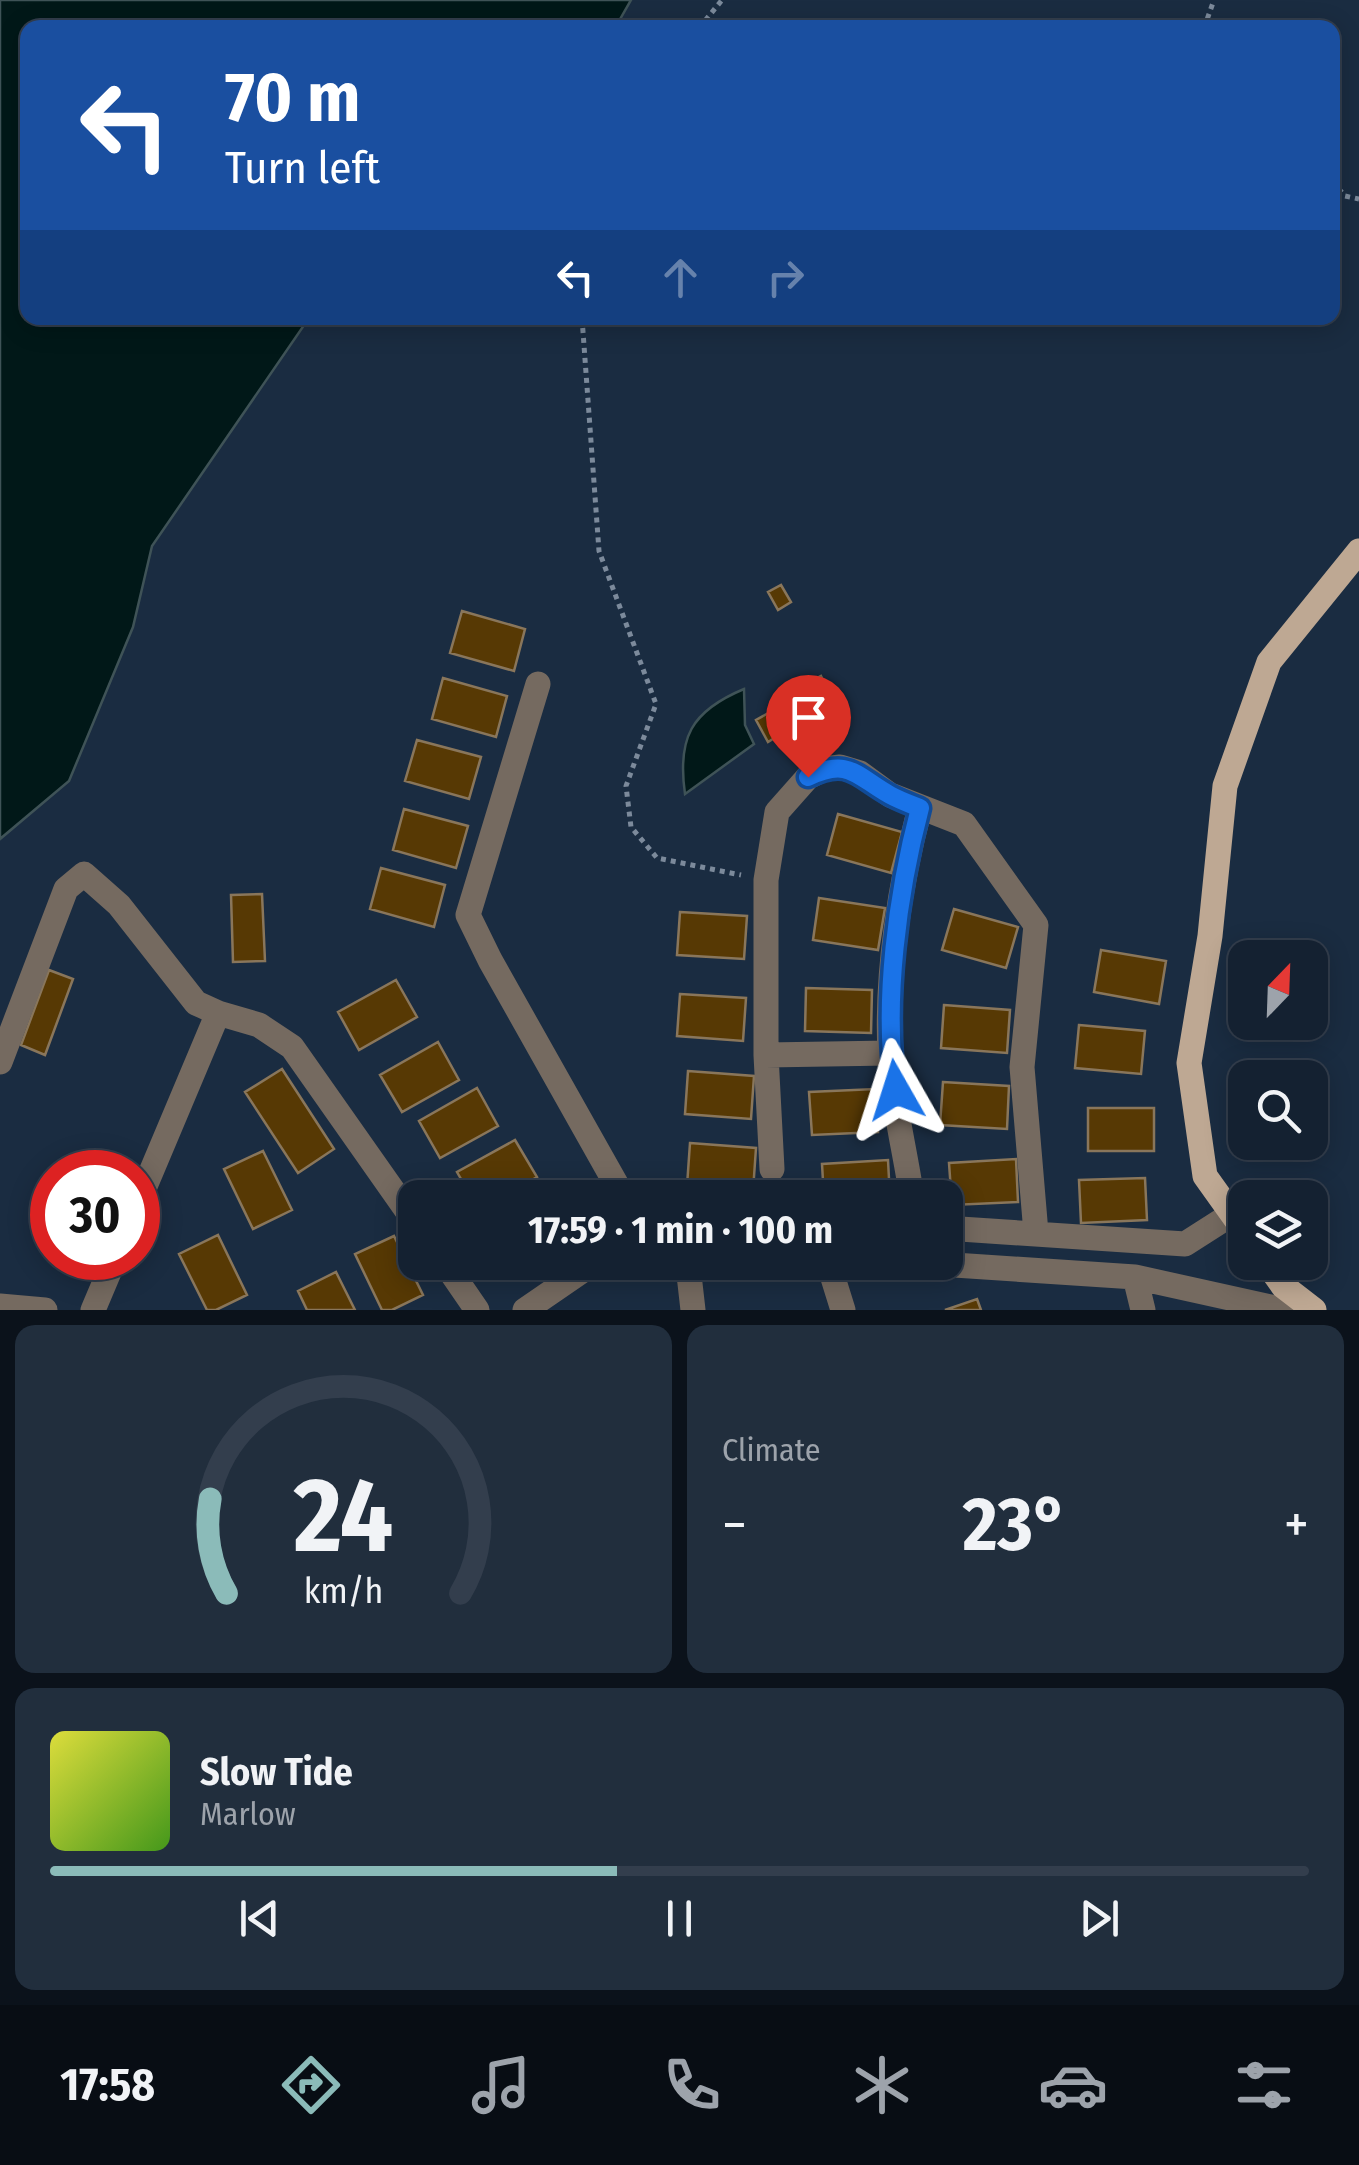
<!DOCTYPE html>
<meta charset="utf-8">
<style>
:root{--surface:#142131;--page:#212e3d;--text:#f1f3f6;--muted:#9da3ab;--line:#333e4d;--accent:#8bbbb9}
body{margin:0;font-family:"Fira Sans Condensed",sans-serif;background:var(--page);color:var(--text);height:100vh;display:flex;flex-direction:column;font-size:38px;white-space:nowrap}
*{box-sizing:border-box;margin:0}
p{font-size:32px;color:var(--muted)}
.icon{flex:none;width:55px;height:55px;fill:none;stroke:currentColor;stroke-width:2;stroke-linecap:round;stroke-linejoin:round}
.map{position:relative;height:1310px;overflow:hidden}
.panel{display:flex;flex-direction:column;gap:15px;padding:15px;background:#0b121b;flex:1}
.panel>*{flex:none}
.hud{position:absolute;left:20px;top:20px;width:1320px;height:305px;border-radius:20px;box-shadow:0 5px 25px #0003,0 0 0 2px var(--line);background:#1a4fa0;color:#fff;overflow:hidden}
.needle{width:65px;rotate:23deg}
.fabs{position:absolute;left:1228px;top:940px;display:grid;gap:20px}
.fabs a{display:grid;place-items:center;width:100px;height:100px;border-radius:20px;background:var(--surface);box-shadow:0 5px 25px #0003,0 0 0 2px var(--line);font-size:50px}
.speed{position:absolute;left:30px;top:1150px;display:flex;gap:20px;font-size:50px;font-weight:700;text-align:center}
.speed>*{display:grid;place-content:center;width:130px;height:130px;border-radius:50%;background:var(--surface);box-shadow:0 5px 25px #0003,0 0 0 2px var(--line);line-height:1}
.speed .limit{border:15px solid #d22;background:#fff;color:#111}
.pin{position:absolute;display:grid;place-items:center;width:85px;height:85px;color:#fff;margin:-102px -42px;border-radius:50% 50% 50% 0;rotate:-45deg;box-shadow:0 0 10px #0007}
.pin .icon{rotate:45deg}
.me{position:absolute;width:110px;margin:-55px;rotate:354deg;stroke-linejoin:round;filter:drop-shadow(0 0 8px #0008)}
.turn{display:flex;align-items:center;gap:35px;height:210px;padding:0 40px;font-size:45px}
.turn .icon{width:130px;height:130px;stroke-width:2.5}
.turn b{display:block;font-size:70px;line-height:85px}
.lanes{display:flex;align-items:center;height:95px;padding:0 40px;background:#0003;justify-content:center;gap:50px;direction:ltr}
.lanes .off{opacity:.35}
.big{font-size:75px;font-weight:700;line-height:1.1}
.panel .tile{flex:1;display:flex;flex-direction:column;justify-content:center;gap:15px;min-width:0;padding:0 35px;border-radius:20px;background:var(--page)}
.panel .dial{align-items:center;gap:0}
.dial svg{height:260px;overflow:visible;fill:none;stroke:var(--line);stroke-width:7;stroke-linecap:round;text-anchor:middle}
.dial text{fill:var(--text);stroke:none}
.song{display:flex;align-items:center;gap:30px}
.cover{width:120px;height:120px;border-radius:15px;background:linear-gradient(135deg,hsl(60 70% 55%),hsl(100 70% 35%))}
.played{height:10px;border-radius:5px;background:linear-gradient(90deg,var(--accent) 45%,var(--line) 45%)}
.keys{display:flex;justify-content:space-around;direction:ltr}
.heat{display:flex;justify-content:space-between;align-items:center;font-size:55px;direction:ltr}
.panel .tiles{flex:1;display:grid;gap:15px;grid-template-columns:1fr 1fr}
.tile:last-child{grid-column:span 2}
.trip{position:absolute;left:398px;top:1180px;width:565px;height:100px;border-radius:20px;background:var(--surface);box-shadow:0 5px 25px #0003,0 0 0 2px var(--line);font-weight:700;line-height:100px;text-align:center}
.dock{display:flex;height:160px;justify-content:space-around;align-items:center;background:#080d14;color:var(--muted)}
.dock .icon{width:70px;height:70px}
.dock .current{color:var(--accent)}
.dock b{font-size:45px;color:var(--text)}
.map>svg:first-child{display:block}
.water{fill:#011818;stroke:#3f5357;stroke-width:2.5}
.building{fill:#573904;stroke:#89765b;stroke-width:2.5}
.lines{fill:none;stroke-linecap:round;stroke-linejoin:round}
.path{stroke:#7c8a9b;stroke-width:5;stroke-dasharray:5 5;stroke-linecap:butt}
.minor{stroke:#756a60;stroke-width:25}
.major{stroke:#bea893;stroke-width:25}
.route-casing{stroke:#114b97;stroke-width:25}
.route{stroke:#1a73e8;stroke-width:18}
</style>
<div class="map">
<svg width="1359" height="1310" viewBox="0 0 1359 1310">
<rect width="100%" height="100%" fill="#1a2c41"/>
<path class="water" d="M 0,0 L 631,0 L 615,28 L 28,28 L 28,318 L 309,318 L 152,546 L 133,627 L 69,781 L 0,839 Z
M 744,689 L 745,725 L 754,744 L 685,794 C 677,738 691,711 744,689 Z"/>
<path class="building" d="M 781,585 L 791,602 L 778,610 L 768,592 Z
M 462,611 L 525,629 L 514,671 L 450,653 Z
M 821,676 L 830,693 L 819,699 L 809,682 Z
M 443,678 L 507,696 L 496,737 L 432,719 Z
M 772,711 L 784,732 L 768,742 L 756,720 Z
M 417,740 L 481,757 L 469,799 L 405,781 Z
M 404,809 L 468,826 L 456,868 L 393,850 Z
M 838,814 L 902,832 L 891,873 L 827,855 Z
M 381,868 L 445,885 L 434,927 L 370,909 Z
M 262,894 L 265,961 L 233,962 L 231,895 Z
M 819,898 L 885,908 L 878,950 L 813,940 Z
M 954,909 L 1018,927 L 1006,968 L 942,950 Z
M 680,912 L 747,916 L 744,959 L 677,955 Z
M 1101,950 L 1166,961 L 1159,1004 L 1094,992 Z
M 49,970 L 73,979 L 45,1055 L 21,1045 Z
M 396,980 L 417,1017 L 359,1050 L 338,1012 Z
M 806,988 L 872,990 L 871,1033 L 805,1031 Z
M 680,994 L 746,998 L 743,1041 L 677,1036 Z
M 944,1005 L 1010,1010 L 1007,1053 L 941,1048 Z
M 1079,1025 L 1145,1031 L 1141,1074 L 1075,1068 Z
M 438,1042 L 459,1080 L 402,1112 L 380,1075 Z
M 282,1069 L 334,1149 L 298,1173 L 245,1092 Z
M 688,1071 L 754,1076 L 751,1119 L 685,1114 Z
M 943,1082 L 1009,1086 L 1007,1129 L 940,1125 Z
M 477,1088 L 498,1126 L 440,1158 L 419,1121 Z
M 876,1089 L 878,1132 L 812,1135 L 809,1092 Z
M 1088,1108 L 1154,1108 L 1154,1151 L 1088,1151 Z
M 515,1140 L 537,1177 L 500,1198 L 472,1198 L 457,1172 Z
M 690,1143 L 756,1148 L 753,1191 L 687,1186 Z
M 263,1151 L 292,1210 L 253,1229 L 224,1169 Z
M 1016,1159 L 1018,1202 L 952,1205 L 949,1163 Z
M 888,1160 L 890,1198 L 824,1198 L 822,1164 Z
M 1145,1178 L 1147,1220 L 1081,1223 L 1079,1180 Z
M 218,1235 L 247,1295 L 216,1310 L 207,1310 L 179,1254 Z
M 394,1236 L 423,1295 L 392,1310 L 382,1310 L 355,1254 Z
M 336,1272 L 355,1310 L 307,1310 L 298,1291 Z
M 977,1299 L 981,1310 L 945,1310 Z"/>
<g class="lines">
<path class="path" d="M 699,28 L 722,0
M 1204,28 L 1214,0
M 1332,181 L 1345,196 L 1359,199
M 582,318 L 599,551 L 656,704 L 626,786 L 631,827 L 657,858 L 741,875"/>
<path class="minor" d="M 538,684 L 468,915 L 490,960 L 624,1198
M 766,1055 L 890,1053
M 0,1062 L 66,889 L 84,874 L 119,905 L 196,1003 L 218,1013
M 772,1169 L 766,1055 L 766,880 L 777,812 L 808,777 L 824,769 L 840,767 L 860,773 L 890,795 L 964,824 L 1036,925 L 1022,1067 L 1036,1233
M 912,1198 C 905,1150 892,1100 890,1053 C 886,976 900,882 920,808
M 138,1203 L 218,1013 L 259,1025 L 292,1047 L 415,1222
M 945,1228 L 1185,1244 L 1232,1214
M 444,1262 L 477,1310
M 684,1262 L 688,1266 L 924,1263 L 1135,1277 L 1284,1310
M 829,1265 L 843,1310
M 688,1266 L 693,1310
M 1135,1277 L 1143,1310
M 0,1306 L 45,1310
M 93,1310 L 115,1258
M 525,1310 L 595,1262"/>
<path class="major" d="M 1245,1232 L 1205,1176 L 1189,1063 L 1210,936 L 1225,786 L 1269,662 L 1359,551
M 1266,1262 L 1283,1286 L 1314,1310"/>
</g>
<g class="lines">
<g class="route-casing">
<path id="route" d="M 808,777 C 849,757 856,776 890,795 C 899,800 910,804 920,808 C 898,891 882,1005 896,1090"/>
</g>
<use href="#route" class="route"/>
</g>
</svg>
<div class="fabs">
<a><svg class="needle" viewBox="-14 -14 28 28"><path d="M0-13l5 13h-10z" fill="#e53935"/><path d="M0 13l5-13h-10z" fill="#9da3ab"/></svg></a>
<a><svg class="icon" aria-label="search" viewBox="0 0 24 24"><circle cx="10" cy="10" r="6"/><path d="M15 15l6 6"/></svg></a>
<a><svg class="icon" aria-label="layers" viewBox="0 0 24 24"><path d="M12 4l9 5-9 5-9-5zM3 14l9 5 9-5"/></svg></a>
</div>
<div class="speed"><div class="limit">30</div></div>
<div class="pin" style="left:808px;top:777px;background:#d93025"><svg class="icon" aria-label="arrive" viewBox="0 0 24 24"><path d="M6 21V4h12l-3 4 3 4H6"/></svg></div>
<svg class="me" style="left:896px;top:1090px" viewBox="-20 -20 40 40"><path d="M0-17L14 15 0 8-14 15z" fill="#1a73e8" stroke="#fff" stroke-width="4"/></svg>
<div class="trip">17:59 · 1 min · 100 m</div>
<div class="hud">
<div class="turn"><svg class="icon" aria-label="left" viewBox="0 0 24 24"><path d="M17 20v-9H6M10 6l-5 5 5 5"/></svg><div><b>70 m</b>Turn left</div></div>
<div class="lanes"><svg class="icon" aria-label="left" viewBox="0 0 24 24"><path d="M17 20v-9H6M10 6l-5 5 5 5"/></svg><svg class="icon off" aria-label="ahead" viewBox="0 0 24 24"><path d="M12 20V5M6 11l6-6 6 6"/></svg><svg class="icon off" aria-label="right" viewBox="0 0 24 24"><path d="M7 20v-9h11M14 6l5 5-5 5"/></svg></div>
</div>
</div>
<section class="panel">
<div class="tiles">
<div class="tile dial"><svg viewBox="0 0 100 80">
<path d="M14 69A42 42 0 1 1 86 69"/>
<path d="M14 69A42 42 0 0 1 9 40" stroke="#8bbbb9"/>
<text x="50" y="56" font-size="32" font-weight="700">24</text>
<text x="50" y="72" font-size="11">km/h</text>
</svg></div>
<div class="tile"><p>Climate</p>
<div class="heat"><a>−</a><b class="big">23°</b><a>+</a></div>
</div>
<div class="tile">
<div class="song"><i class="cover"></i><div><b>Slow Tide</b><p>Marlow</p></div></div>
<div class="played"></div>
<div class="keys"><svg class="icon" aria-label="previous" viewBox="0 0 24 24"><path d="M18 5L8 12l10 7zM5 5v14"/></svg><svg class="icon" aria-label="pause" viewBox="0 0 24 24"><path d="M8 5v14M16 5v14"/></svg><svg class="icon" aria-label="next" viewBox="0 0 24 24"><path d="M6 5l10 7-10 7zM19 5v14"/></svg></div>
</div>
</div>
</section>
<nav class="dock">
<b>17:58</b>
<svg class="icon current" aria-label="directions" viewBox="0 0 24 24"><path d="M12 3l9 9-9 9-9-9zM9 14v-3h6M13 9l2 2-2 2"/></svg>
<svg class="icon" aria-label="music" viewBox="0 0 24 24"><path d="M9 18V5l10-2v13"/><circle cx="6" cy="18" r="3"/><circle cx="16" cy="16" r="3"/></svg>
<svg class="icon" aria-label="phone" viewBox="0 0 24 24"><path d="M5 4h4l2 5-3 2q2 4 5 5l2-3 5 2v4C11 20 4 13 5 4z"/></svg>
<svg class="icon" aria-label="climate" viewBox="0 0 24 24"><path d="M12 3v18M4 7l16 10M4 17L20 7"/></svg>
<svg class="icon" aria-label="car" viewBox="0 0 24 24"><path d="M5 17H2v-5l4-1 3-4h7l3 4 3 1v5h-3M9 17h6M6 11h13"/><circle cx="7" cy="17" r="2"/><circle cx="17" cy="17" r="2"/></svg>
<svg class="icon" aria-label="filters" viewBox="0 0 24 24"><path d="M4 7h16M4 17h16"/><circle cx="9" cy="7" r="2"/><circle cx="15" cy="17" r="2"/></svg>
</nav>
